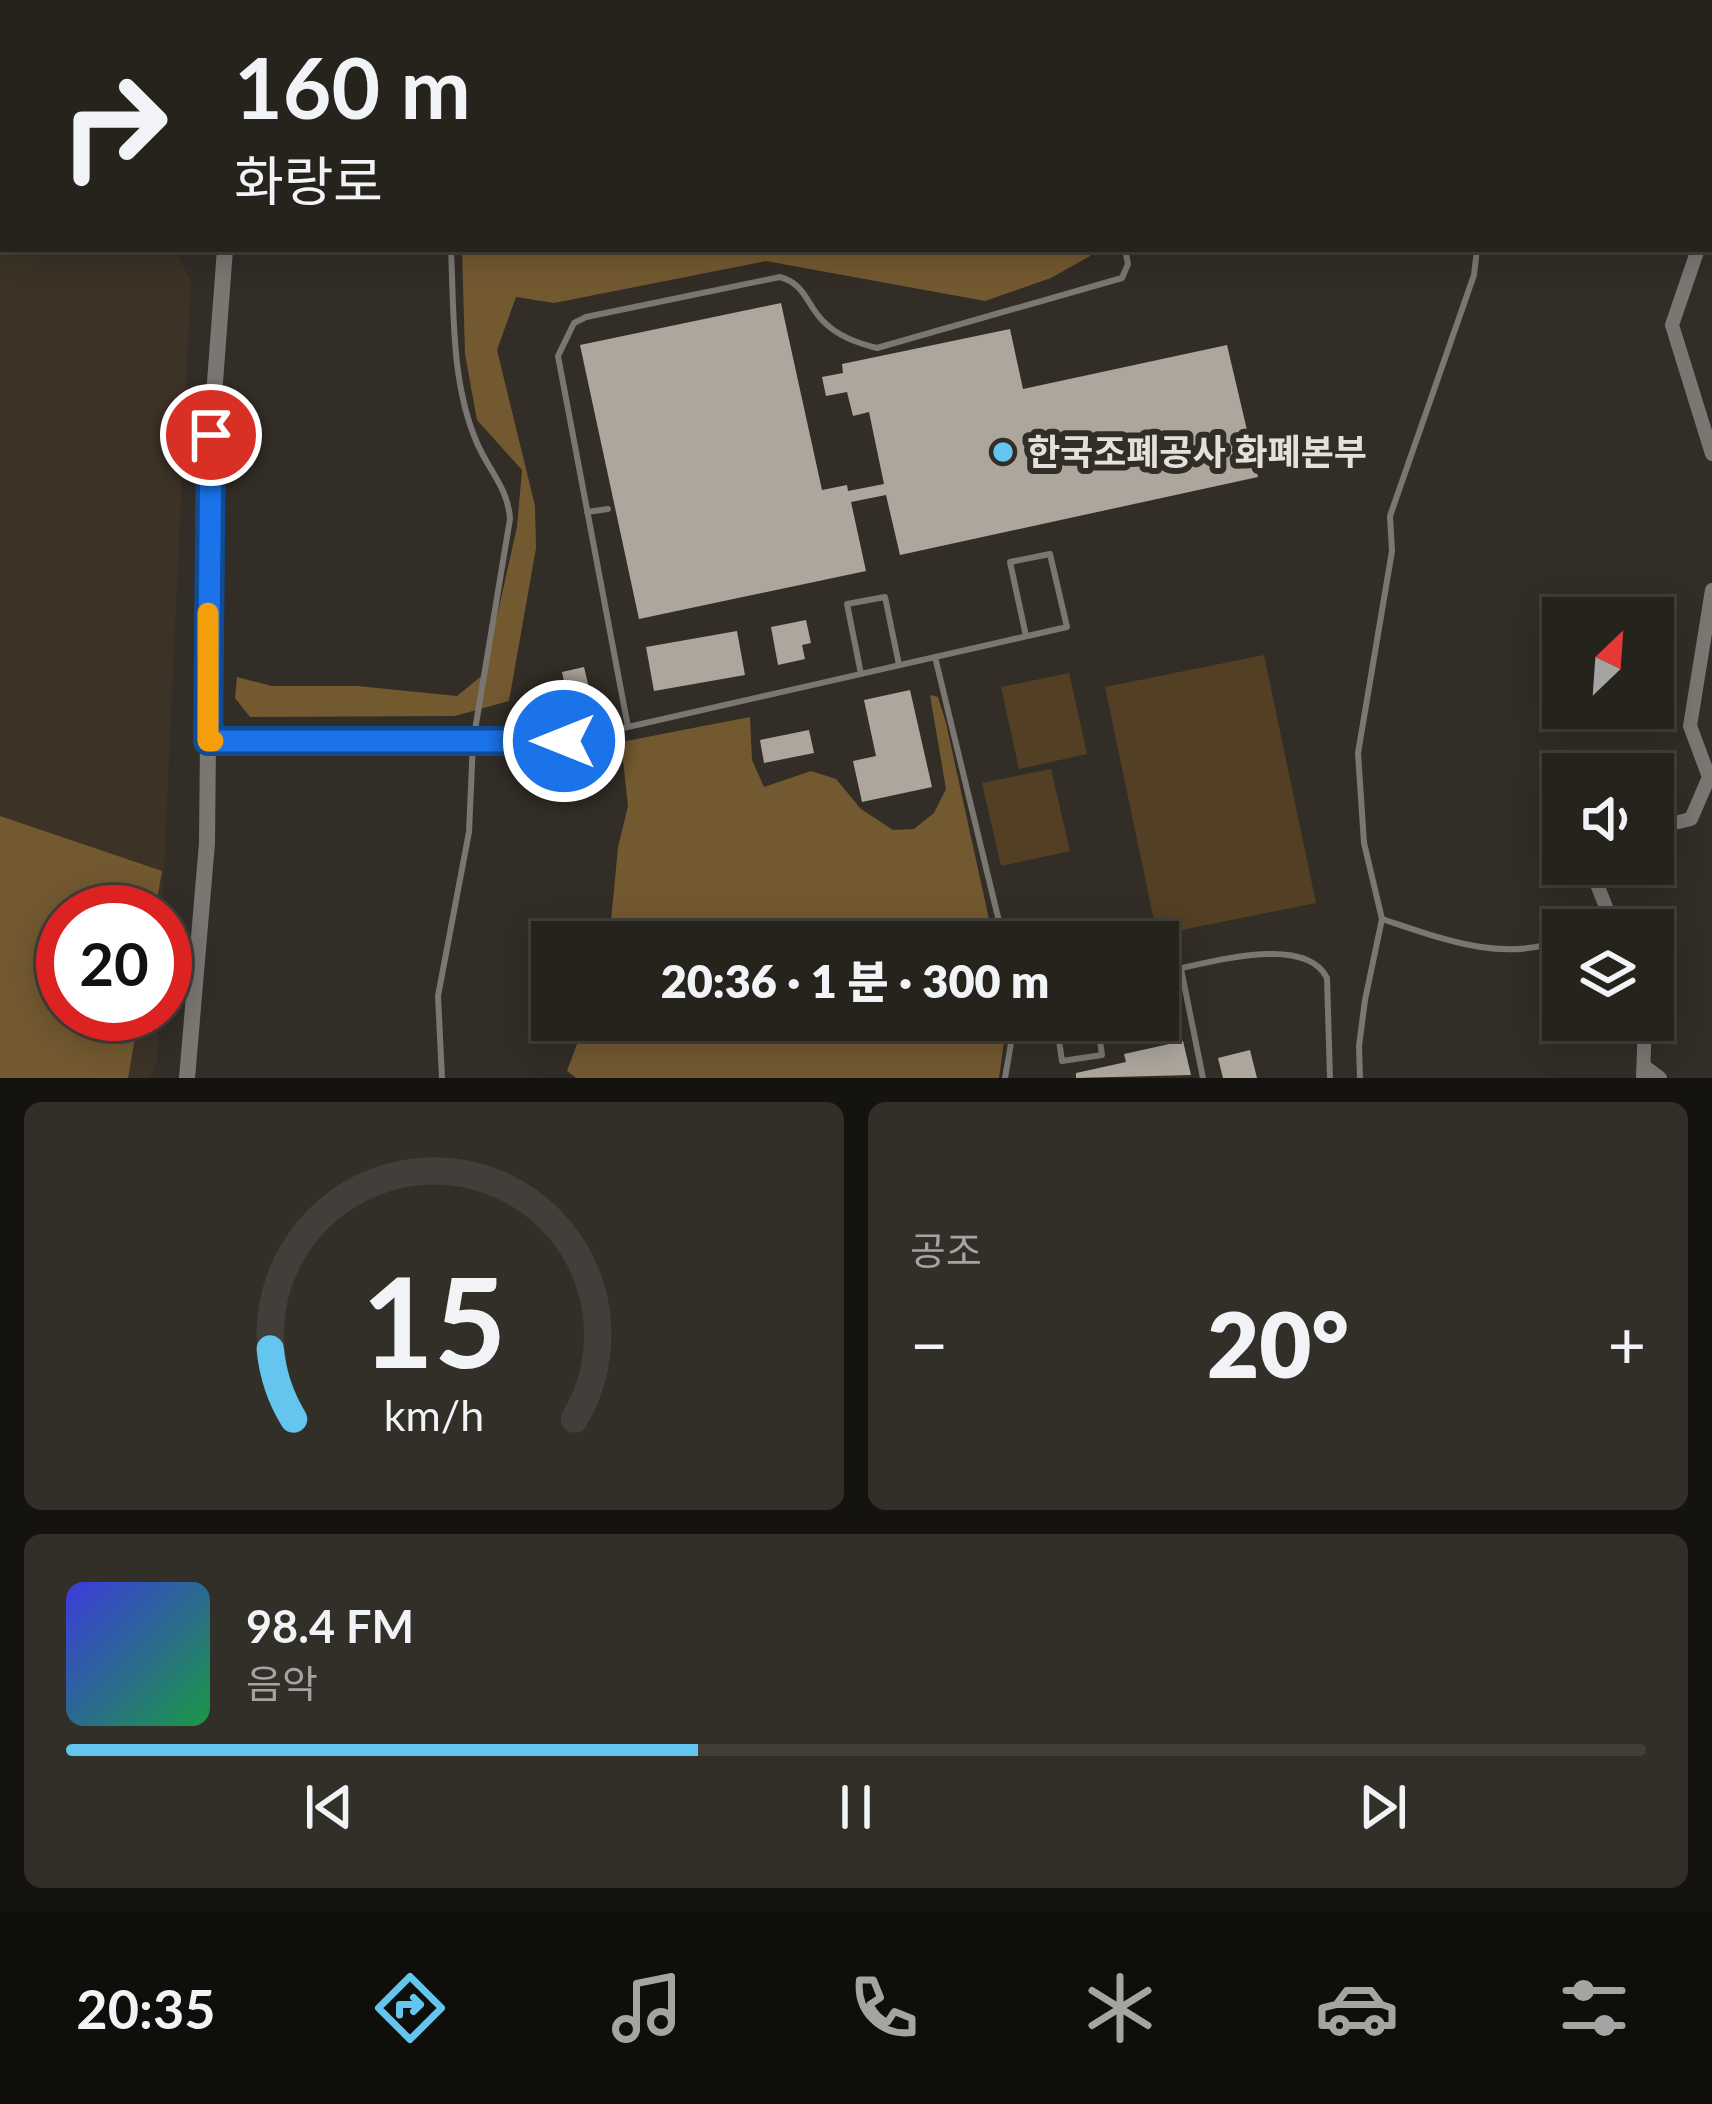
<!DOCTYPE html>
<html lang="ko">
<meta charset="utf-8">
<style>
:root{--surface:#26221c;--page:#322f29;--text:#f1f3f6;--muted:#a4a4a3;--line:#423f3b;--accent:#64c5ee}
body{margin:0;font-family:Lato,"Noto Sans KR",sans-serif;background:var(--page);color:var(--text);height:100vh;display:flex;flex-direction:column;font-size:45px;white-space:nowrap}
*{box-sizing:border-box;margin:0}
p{font-size:39px;color:var(--muted)}
.icon{flex:none;width:66px;height:66px;fill:none;stroke:currentColor;stroke-width:2;stroke-linecap:round;stroke-linejoin:round}
.map{position:relative;height:1078px;overflow:hidden}
.sheet{display:flex;flex-direction:column;gap:24px;padding:24px;background:#15130f;flex:1}
.sheet>*{flex:none}
.guide{position:absolute;left:0px;top:0px;width:1713px;height:252px;box-shadow:0 6px 30px #0003,0 0 0 3px var(--line);background:#26221c;color:var(--text);overflow:hidden}
.needle{width:78px;rotate:25deg}
.controls{position:absolute;left:1542px;top:597px;display:grid;gap:24px}
.controls a{display:grid;place-items:center;width:132px;height:132px;border-radius:0px;background:var(--surface);box-shadow:0 6px 30px #0003,0 0 0 3px var(--line);font-size:60px}
.speed{position:absolute;left:36px;top:885px;display:flex;gap:24px;font-size:60px;font-weight:700;text-align:center}
.speed>*{display:grid;place-content:center;width:156px;height:156px;border-radius:50%;background:var(--surface);box-shadow:0 6px 30px #0003,0 0 0 3px var(--line);line-height:1}
.speed .limit{border:18px solid #d22;background:#fff;color:#111}
.pin{position:absolute;display:grid;place-items:center;width:102px;height:102px;color:#fff;margin:-51px;border:6px solid #fff;border-radius:50%;box-shadow:0 3px 12px #0007}
.me{position:absolute;width:132px;margin:-66px;rotate:270deg;stroke-linejoin:round;filter:drop-shadow(0 0 9px #0008)}
.turn{display:flex;align-items:center;gap:42px;height:252px;padding:0 36px;font-size:54px}
.turn .icon{width:156px;height:156px;stroke-width:2.5}
.turn b{display:block;font-size:84px;line-height:102px}
.big{font-size:90px;font-weight:800;line-height:1.1}
.sheet .widget{flex:1;display:flex;flex-direction:column;justify-content:center;gap:18px;min-width:0;padding:0 42px;border-radius:18px;background:var(--page)}
.sheet .dial{align-items:center;gap:0}
.dial svg{height:312px;overflow:visible;fill:none;stroke:var(--line);stroke-width:7;stroke-linecap:round;text-anchor:middle}
.dial text{fill:var(--text);stroke:none}
.song{display:flex;align-items:center;gap:36px}
.cover{width:144px;height:144px;border-radius:18px;background:linear-gradient(135deg,hsl(240 70% 55%),hsl(140 70% 35%))}
.played{height:12px;border-radius:6px;background:linear-gradient(90deg,var(--accent) 40%,var(--line) 40%)}
.keys{display:flex;justify-content:space-around;direction:ltr}
.heat{display:flex;justify-content:space-between;align-items:center;font-size:66px;direction:ltr}
.sheet .tiles{flex:1;display:grid;gap:24px;grid-template-columns:1fr 1fr}
.widget:last-child{grid-column:span 2}
.trip{position:absolute;left:531px;top:921px;width:648px;height:120px;border-radius:0px;background:var(--surface);box-shadow:0 6px 30px #0003,0 0 0 3px var(--line);font-weight:800;line-height:120px;text-align:center}
.menu{display:flex;height:192px;justify-content:space-around;align-items:center;background:#0f0e0b;color:var(--muted)}
.menu .icon{width:84px;height:84px}
.menu .current{color:var(--accent)}
.menu b{font-size:54px;color:var(--text)}
.map>svg:first-child{display:block}
.built{fill:#3c3326}
.green{fill:#534024}
.forest{fill:#735930}
.water{fill:#785f35;stroke:#988667;stroke-width:3}
.building{fill:#aca69d}
.lines{fill:none;stroke-linecap:round;stroke-linejoin:round}
.service{stroke:#7a7773;stroke-width:6}
.minor{stroke:#7a7773;stroke-width:14}
.tertiary{stroke:#7a7773;stroke-width:16}
.route-casing{stroke:#114b97;stroke-width:30}
.route{stroke:#1a73e8;stroke-width:21}
.slow{stroke:#f59e0b;stroke-width:21}
.poi-dot{fill:#64c5ee;stroke:#322d26;stroke-width:4.5}
.labels{text-anchor:middle;stroke-width:12;stroke-linejoin:round;paint-order:stroke}
.poi-label{font-size:36px;font-weight:bold;fill:#e4e0dc;stroke:#322d26;text-anchor:start}
</style>
<div class="map">
<svg width="1712" height="1078" viewBox="0 0 1712 1078">
<rect width="100%" height="100%" fill="#322d26"/>
<path class="built" d="M 0,143 L 3,249 L 173,249 L 191,280 L 162,912 L 63,912 L 63,1014 L 159,1014 L 157,1061 L 150,1078 L 0,1078 Z"/>
<path class="green" d="M 1264,655 L 1316,903 L 1157,935 L 1105,687 Z
M 1069,673 L 1087,754 L 1019,769 L 1001,687 Z
M 1051,769 L 1070,851 L 1001,866 L 982,783 Z"/>
<path class="forest" d="M 522,0 L 1079,0 L 1080,3 L 521,3 Z
M 462,249 L 1089,249 L 1090,256 L 1051,278 L 985,301 L 766,261 L 554,303 L 516,297 L 497,350 L 535,506 L 536,548 L 509,701 L 455,716 L 250,717 L 235,698 L 237,677 L 272,686 L 357,686 L 457,696 L 484,674 L 517,527 L 522,470 L 477,420 L 465,354 Z
M 930,695 L 938,697 L 946,723 L 994,942 L 609,942 L 618,847 L 628,806 L 621,742 L 750,717 L 752,760 L 764,787 L 811,771 L 836,779 L 861,809 L 893,830 L 914,829 L 934,813 L 946,789 Z
M 0,816 L 162,871 L 155,912 L 63,912 L 63,1014 L 139,1014 L 128,1078 L 0,1078 Z
M 586,1020 L 1007,1020 L 999,1078 L 576,1078 L 567,1071 Z"/>
<path class="water" d="M 1445,0 L 1712,0 L 1712,99 L 1710,3 Z"/>
<path class="building" d="M 781,303 L 822,490 L 847,485 L 848,491 L 884,484 L 869,412 L 853,416 L 847,392 L 826,396 L 822,377 L 843,373 L 842,364 L 1010,329 L 1023,389 L 1227,345 L 1258,477 L 900,555 L 886,495 L 851,502 L 866,571 L 639,619 L 580,345 Z
M 806,620 L 811,643 L 802,645 L 805,659 L 778,665 L 771,627 Z
M 737,631 L 745,675 L 654,691 L 646,647 Z
M 584,667 L 593,705 L 582,707 L 584,718 L 572,720 L 562,672 Z
M 910,690 L 932,787 L 862,802 L 853,761 L 876,756 L 864,700 Z
M 809,730 L 814,753 L 764,763 L 760,740 Z
M 1183,1041 L 1191,1075 L 1076,1078 L 1076,1073 L 1126,1062 L 1124,1054 Z
M 1250,1050 L 1257,1078 L 1223,1078 L 1218,1058 Z"/>
<g class="lines">
<path class="service" d="M 1417,0 L 1419,3
M 152,3 L 154,0
M 512,3 L 513,0
M 0,142 L 3,142
M 1710,165 L 1712,165
M 587,512 L 608,509
M 935,657 L 1004,942
M 861,674 L 847,604 L 885,597 L 899,665
M 628,727 L 558,356 L 574,323 L 586,317 L 780,277 C 805,284 806,303 822,320 C 837,336 857,343 877,348 L 1122,278 L 1128,264 L 1125,249
M 212,741 L 473,742 L 564,741 L 584,737 L 1067,627 L 1050,554 L 1010,562 L 1026,636
M 1382,919 C 1439,938 1504,964 1563,939
M 1583,930 L 1606,918
M 1181,969 L 1203,1078
M 1158,973 C 1199,966 1304,931 1327,978 L 1330,1078
M 1056,1020 L 1062,1061 L 1102,1055 L 1097,1020
M 442,1078 L 438,996 L 469,832 L 473,742 L 510,519 C 508,488 489,471 477,443 C 451,383 454,313 451,249
M 1005,1078 L 1015,1020
M 1360,1078 L 1359,1046 L 1365,1000 L 1382,919 L 1364,843 L 1358,753 L 1392,551 L 1390,516 L 1474,275 L 1477,249"/>
<path class="minor" d="M 1710,231 L 1712,228
M 1698,249 L 1672,325 L 1712,454
M 1653,828 L 1691,819 L 1709,777 L 1690,726 L 1712,590
M 1589,864 L 1615,930
M 1644,1066 L 1660,1078
M 1643,1078 L 1645,1020"/>
<path class="tertiary" d="M 311,3 L 312,0
M 187,1078 L 207,843 L 211,435 L 225,249"/>
</g>
<g class="lines">
<g class="route-casing">
<path id="route" d="M 211,435 L 208,741 L 564,741"/>
</g>
<use href="#route" class="route"/>
<path class="slow" d="M 208,613 L 208,741 L 213,741"/>
</g>
<circle class="poi-dot" cx="1003" cy="452" r="12"/>
<g class="labels">
<g class="poi-label">
<text x="1027" y="465">한국조폐공사 화폐본부</text>
</g>
</g>
</svg>
<div class="controls">
<a><svg class="needle" viewBox="-14 -14 28 28"><path d="M0-13l5 13h-10z" fill="#e53935"/><path d="M0 13l5-13h-10z" fill="#a4a4a3"/></svg></a>
<a><svg class="icon" aria-label="sound" viewBox="0 0 24 24"><path d="M4 9h4l5-4v14l-5-4H4zM17 9q2 3 0 6"/></svg></a>
<a><svg class="icon" aria-label="layers" viewBox="0 0 24 24"><path d="M12 4l9 5-9 5-9-5zM3 14l9 5 9-5"/></svg></a>
</div>
<div class="speed"><div class="limit">20</div></div>
<div class="pin" style="left:211px;top:435px;background:#d93025"><svg class="icon" aria-label="arrive" viewBox="0 0 24 24"><path d="M6 21V4h12l-3 4 3 4H6"/></svg></div>
<svg class="me" style="left:564px;top:741px" viewBox="-20 -20 40 40"><circle r="17" fill="#1a73e8" stroke="#fff" stroke-width="3"/><path d="M0-11L8 9 0 5-8 9z" fill="#fff"/></svg>
<div class="trip">20:36 · 1 분 · 300 m</div>
<div class="guide">
<div class="turn"><svg class="icon" aria-label="right" viewBox="0 0 24 24"><path d="M7 20v-9h11M14 6l5 5-5 5"/></svg><div><b>160 m</b>화랑로</div></div>
</div>
</div>
<section class="sheet">
<div class="tiles">
<div class="widget dial"><svg viewBox="0 0 100 80">
<path d="M14 69A42 42 0 1 1 86 69"/>
<path d="M14 69A42 42 0 0 1 8 51" stroke="#64c5ee"/>
<text x="50" y="56" font-size="32" font-weight="700">15</text>
<text x="50" y="72" font-size="11">km/h</text>
</svg></div>
<div class="widget"><p>공조</p>
<div class="heat"><a>−</a><b class="big">20°</b><a>+</a></div>
</div>
<div class="widget">
<div class="song"><i class="cover"></i><div><b>98.4 FM</b><p>음악</p></div></div>
<div class="played"></div>
<div class="keys"><svg class="icon" aria-label="previous" viewBox="0 0 24 24"><path d="M18 5L8 12l10 7zM5 5v14"/></svg><svg class="icon" aria-label="pause" viewBox="0 0 24 24"><path d="M8 5v14M16 5v14"/></svg><svg class="icon" aria-label="next" viewBox="0 0 24 24"><path d="M6 5l10 7-10 7zM19 5v14"/></svg></div>
</div>
</div>
</section>
<nav class="menu">
<b>20:35</b>
<svg class="icon current" aria-label="directions" viewBox="0 0 24 24"><path d="M12 3l9 9-9 9-9-9zM9 14v-3h6M13 9l2 2-2 2"/></svg>
<svg class="icon" aria-label="music" viewBox="0 0 24 24"><path d="M9 18V5l10-2v13"/><circle cx="6" cy="18" r="3"/><circle cx="16" cy="16" r="3"/></svg>
<svg class="icon" aria-label="phone" viewBox="0 0 24 24"><path d="M5 4h4l2 5-3 2q2 4 5 5l2-3 5 2v4C11 20 4 13 5 4z"/></svg>
<svg class="icon" aria-label="climate" viewBox="0 0 24 24"><path d="M12 3v18M4 7l16 10M4 17L20 7"/></svg>
<svg class="icon" aria-label="car" viewBox="0 0 24 24"><path d="M5 17H2v-5l4-1 3-4h7l3 4 3 1v5h-3M9 17h6M6 11h13"/><circle cx="7" cy="17" r="2"/><circle cx="17" cy="17" r="2"/></svg>
<svg class="icon" aria-label="filters" viewBox="0 0 24 24"><path d="M4 7h16M4 17h16"/><circle cx="9" cy="7" r="2"/><circle cx="15" cy="17" r="2"/></svg>
</nav>
